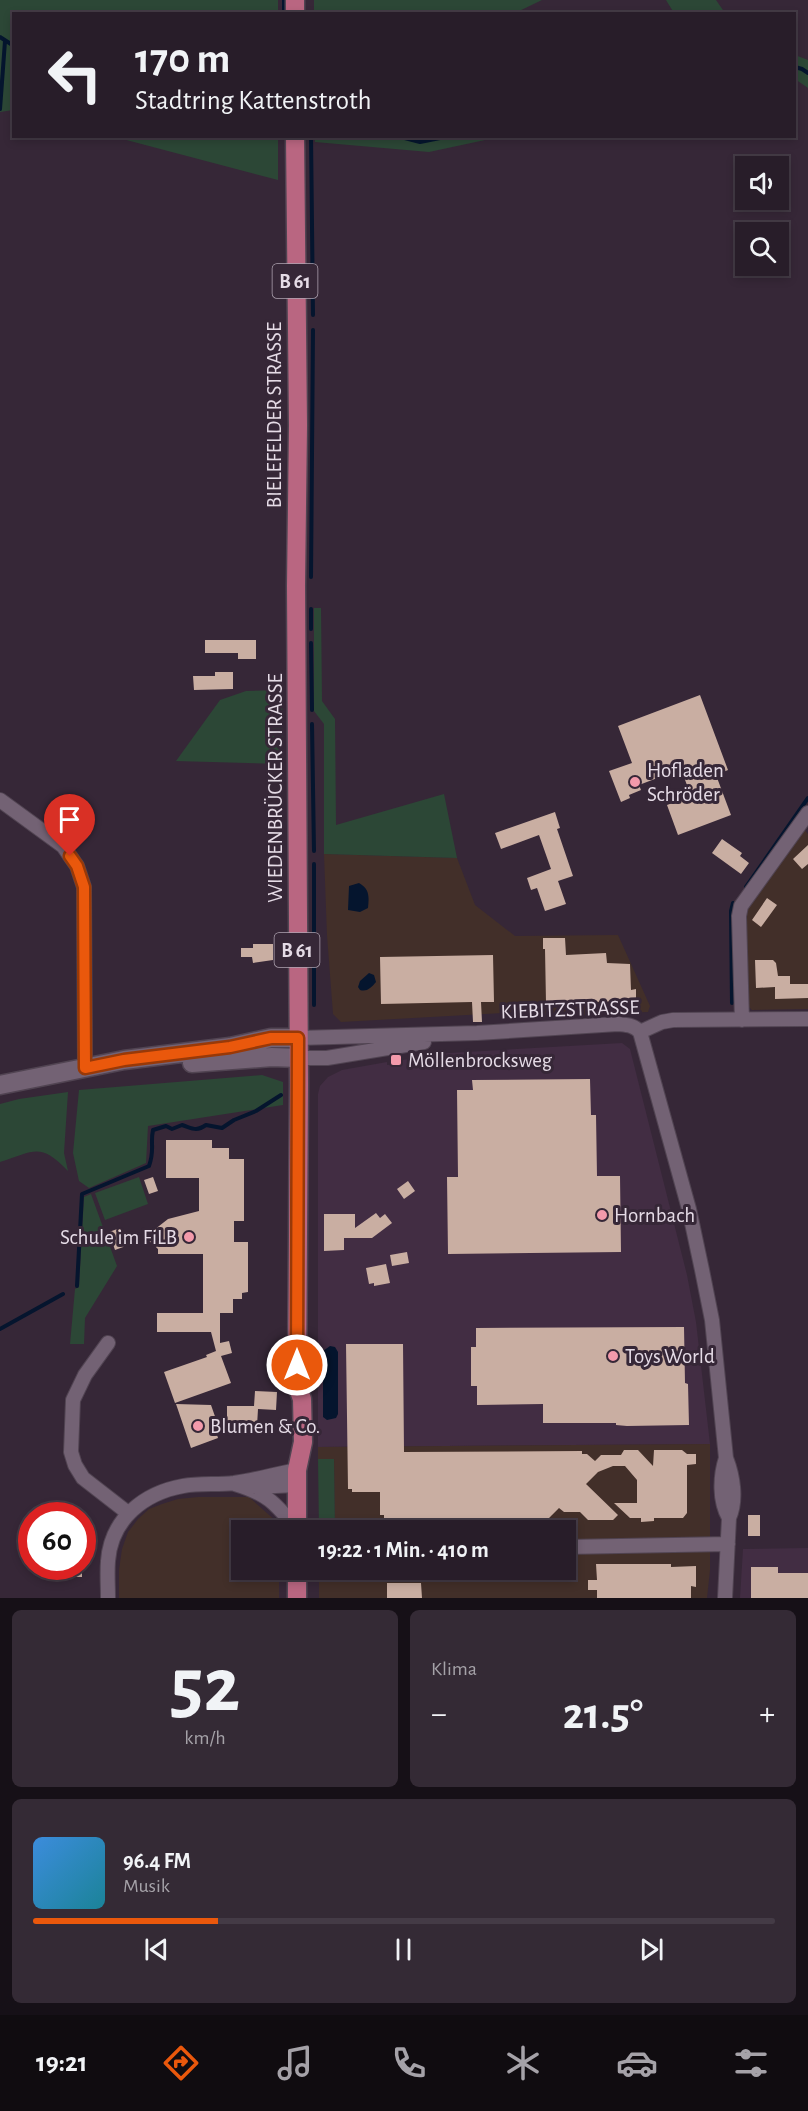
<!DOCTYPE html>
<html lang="de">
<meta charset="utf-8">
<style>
:root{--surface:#281d29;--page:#342a35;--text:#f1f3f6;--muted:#a5a2a8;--line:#443b46;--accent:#ea580c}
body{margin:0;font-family:"Alegreya Sans",sans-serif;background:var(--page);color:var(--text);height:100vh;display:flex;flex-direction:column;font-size:22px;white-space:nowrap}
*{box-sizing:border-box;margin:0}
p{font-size:20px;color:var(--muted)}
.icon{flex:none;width:33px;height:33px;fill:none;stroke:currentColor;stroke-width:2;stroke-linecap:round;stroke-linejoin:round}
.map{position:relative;height:1598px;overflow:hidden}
.details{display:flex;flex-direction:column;gap:12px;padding:12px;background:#161017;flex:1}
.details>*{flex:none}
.top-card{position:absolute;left:12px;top:12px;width:784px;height:126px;border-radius:0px;box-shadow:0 3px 9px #0003,0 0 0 2px var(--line);background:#281d29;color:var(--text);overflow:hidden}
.buttons{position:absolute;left:735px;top:156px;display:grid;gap:12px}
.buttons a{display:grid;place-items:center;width:54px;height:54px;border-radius:0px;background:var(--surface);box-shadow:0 3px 9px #0003,0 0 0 2px var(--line);font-size:30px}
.speed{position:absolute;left:18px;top:1502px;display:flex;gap:12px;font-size:30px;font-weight:700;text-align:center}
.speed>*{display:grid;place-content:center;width:78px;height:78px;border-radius:50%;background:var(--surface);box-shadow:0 3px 9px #0003,0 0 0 2px var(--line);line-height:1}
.speed .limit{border:9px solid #d22;background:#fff;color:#111}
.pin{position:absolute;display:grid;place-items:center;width:51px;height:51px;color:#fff;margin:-62px -26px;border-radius:50% 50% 50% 0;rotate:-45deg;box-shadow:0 0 6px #0007}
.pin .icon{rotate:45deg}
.me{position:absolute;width:66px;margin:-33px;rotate:0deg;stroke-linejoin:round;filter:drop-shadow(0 0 4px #0008)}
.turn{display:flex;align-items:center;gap:21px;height:126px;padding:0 24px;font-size:27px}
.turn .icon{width:78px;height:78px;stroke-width:2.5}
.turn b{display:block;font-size:42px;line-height:51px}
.big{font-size:45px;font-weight:700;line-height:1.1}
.details .card{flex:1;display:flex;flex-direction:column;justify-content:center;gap:9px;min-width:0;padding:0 21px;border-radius:9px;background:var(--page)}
.details .dial{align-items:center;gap:0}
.dial b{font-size:78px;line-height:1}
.song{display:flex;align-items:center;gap:18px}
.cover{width:72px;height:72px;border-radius:9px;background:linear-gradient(135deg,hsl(210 70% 55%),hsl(190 70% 35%))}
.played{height:6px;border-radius:3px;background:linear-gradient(90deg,var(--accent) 25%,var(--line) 25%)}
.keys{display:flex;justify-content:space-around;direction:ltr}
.heat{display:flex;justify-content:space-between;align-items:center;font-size:33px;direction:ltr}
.details .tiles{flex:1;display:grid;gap:12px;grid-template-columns:1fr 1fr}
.card:last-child{grid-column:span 2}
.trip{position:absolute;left:231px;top:1520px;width:345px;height:60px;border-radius:0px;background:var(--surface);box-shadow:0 3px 9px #0003,0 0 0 2px var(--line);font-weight:700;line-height:60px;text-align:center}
.dock{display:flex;height:96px;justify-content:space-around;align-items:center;background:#100c10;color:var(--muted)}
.dock .icon{width:42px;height:42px}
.dock .selected{color:var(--accent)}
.dock b{font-size:27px;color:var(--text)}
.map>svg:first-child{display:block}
.built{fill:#422d43}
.industrial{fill:#422f29}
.green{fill:#2c4736}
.water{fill:#05152e}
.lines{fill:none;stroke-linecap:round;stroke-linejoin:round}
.stream{stroke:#05152e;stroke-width:4}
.building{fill:#c9aea2}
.street-casing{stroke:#514452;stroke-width:16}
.secondary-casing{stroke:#514452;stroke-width:21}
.primary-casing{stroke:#514452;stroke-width:21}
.street{stroke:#736274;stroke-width:14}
.secondary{stroke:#736274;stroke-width:18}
.primary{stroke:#b96681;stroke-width:18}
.route-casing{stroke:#983908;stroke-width:15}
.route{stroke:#ea580c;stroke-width:10}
.poi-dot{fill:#f39aab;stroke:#362737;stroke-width:2}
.labels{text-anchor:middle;stroke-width:6;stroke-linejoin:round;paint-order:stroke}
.shield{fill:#362737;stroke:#b0a5b2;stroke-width:1.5}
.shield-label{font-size:20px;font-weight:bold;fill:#e5dbe6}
.street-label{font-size:21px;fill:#e5dbe6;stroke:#362737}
.poi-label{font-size:21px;fill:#e5dbe6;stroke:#362737;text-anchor:start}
</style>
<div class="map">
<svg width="808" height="1598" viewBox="0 0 808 1598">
<rect width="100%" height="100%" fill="#362737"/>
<path class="built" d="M 622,1043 L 630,1049 L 687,1275 L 696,1322 L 710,1444 L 318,1447 L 318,1094 L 320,1086 L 328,1077 L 342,1070 L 387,1062 L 387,1065 L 397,1064 L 397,1061 L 421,1057 L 449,1053 Z
M 808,1548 L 808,1598 L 740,1598 L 743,1549 Z"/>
<path class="industrial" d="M 802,827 L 808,834 L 808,1009 L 752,1010 L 745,1003 L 745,908 Z
M 324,854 L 457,858 L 475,905 L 515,936 L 618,935 L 650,1006 L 648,1012 L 540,1017 L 503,1013 L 341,1022 L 333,1014 L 327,935 Z
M 710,1444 L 710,1570 L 707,1598 L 319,1598 L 319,1569 L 566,1569 L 566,1530 L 335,1530 L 334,1459 L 318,1459 L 318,1447 Z
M 198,1497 L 249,1497 L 278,1523 L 278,1530 L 242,1530 L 242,1569 L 279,1569 L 279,1598 L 119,1598 L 119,1570 L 122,1549 L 128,1532 L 138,1519 L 149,1509 L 162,1504 L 178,1499 Z"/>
<path class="green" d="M 0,0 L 278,0 L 278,13 L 14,14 L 13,110 L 0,112 Z
M 314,0 L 542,0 L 513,14 L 314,13 Z
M 666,0 L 716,0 L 725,13 L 674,13 Z
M 795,55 L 808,60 L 808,88 L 795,79 Z
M 115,137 L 278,137 L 278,180 Z
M 315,137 L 315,136 L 499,137 L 429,152 L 315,142 Z
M 314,608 L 321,608 L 322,701 L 335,719 L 336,825 L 444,794 L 457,858 L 324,854 L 324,724 L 314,711 Z
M 282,690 L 283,764 L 176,761 L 220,700 L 246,691 Z
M 262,1075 L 283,1082 L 283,1105 L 148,1126 L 146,1163 L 89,1188 L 79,1181 L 73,1153 L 79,1090 Z
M 68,1092 L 64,1153 L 68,1171 C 40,1142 35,1151 0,1162 L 0,1104 L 19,1099 Z
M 139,1177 L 148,1204 L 105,1220 L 95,1193 Z
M 91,1194 L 117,1266 L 85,1318 L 84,1344 L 70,1344 L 75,1289 L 79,1287 L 84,1197 Z
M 318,1459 L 334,1459 L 335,1530 L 319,1530 Z"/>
<path class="water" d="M 359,883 C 370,889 369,897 368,908 L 360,912 L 348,910 L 349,886 Z
M 369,973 L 374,975 L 376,982 C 371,988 367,992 360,990 L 358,987 L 360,981 Z
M 330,1346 L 335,1347 L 338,1352 L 338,1414 L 336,1418 L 327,1420 L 323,1417 L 323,1351 Z"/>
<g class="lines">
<path class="stream" d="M 284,0 L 284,14
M 0,37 L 14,46
M 795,67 L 802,69 L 808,73
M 0,109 L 5,41
M 311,136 L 313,315
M 397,136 L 420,142 L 450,136
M 311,577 L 313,330
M 311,609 L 311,629
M 311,643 L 312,710
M 312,724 L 314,851
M 314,864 L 314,1005
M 746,887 L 808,798
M 732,1003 L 731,911 L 733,903
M 77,1286 L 82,1194 L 149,1166 C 155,1150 150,1144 153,1130 L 166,1126 L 172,1129 L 182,1125 C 192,1128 196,1132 206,1125 L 222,1128 L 234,1120 L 256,1111 L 281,1095
M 0,1329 L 63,1294"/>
</g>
<path class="building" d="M 205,640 L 256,640 L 256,659 L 238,659 L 238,653 L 205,653 Z
M 215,672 L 233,672 L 233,689 L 194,690 L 193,676 L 215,676 Z
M 700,695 L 728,770 L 716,775 L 731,815 L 678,835 L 667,805 L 691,796 L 681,769 L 639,785 L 641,790 L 629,795 L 630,798 L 621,802 L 609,771 L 632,763 L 618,726 Z
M 555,812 L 560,828 L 557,829 L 573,876 L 558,881 L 566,904 L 545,911 L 537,888 L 531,890 L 527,878 L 551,869 L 539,835 L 501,849 L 495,833 Z
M 722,839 L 742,853 L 740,856 L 749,863 L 741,874 L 712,853 Z
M 808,845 L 808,864 L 802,869 L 793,859 Z
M 767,898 L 777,905 L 761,927 L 752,920 Z
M 543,938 L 565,938 L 566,955 L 606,953 L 607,963 L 630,964 L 631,990 L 636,989 L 636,1001 L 546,1003 L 545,949 L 543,949 Z
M 253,944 L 273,944 L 273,960 L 253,963 L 252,957 L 241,957 L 241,948 L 253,948 Z
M 493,955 L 494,1002 L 481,1002 L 482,1022 L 473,1022 L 472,1002 L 381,1004 L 380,957 Z
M 755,960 L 773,960 L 776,963 L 778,976 L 790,976 L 790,984 L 808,984 L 808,998 L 775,999 L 775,987 L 756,988 Z
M 590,1079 L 591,1115 L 596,1115 L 597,1176 L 620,1176 L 621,1252 L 448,1254 L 447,1177 L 458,1177 L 457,1090 L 473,1090 L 472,1080 Z
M 166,1140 L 212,1140 L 212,1148 L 229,1148 L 229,1159 L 244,1159 L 244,1221 L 234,1221 L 234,1242 L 248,1242 L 248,1292 L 242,1293 L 242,1299 L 233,1299 L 233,1313 L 220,1313 L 220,1343 L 229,1341 L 232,1353 L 221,1356 L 231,1383 L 175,1403 L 164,1372 L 207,1357 L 206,1355 L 216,1351 L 211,1332 L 157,1332 L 157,1313 L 203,1313 L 203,1254 L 158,1254 L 158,1249 L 145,1237 L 168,1219 L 199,1211 L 199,1178 L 166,1178 Z
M 153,1177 L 158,1191 L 149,1194 L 144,1180 Z
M 408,1181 L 415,1191 L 404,1199 L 397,1189 Z
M 376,1213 L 380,1218 L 385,1214 L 392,1223 L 372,1238 L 344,1238 L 344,1250 L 324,1251 L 324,1214 L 355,1214 L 355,1228 Z
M 120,1228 L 126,1246 L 115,1250 L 109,1232 Z
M 407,1252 L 409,1263 L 392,1266 L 390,1255 Z
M 386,1264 L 390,1283 L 374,1286 L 374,1283 L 369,1284 L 366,1268 Z
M 684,1327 L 685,1383 L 688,1384 L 689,1425 L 627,1426 L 616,1425 L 616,1423 L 543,1423 L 543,1404 L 477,1405 L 477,1386 L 471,1386 L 471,1347 L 476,1347 L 476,1328 Z
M 346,1344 L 403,1344 L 404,1452 L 582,1451 L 582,1454 L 587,1454 L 595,1461 L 601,1455 L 621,1455 L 624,1450 L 638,1450 L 653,1466 L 654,1450 L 682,1450 L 687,1454 L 696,1454 L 696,1464 L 687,1465 L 687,1513 L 683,1518 L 654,1518 L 654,1521 L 641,1522 L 641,1518 L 630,1518 L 614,1503 L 637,1503 L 637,1480 L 625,1466 L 613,1466 L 598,1472 L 586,1484 L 618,1515 L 613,1520 L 588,1520 L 580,1512 L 564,1512 L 559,1508 L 549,1518 L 538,1518 L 538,1527 L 521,1527 L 521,1518 L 384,1519 L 384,1515 L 380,1515 L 380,1492 L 352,1492 L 352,1489 L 348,1489 Z
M 255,1391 L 277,1392 L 276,1410 L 258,1409 L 257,1426 L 227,1426 L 227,1406 L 254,1406 Z
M 176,1404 L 211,1405 L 218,1425 L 214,1425 L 218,1438 L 191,1448 Z
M 748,1515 L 760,1515 L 760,1536 L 748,1536 Z
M 596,1564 L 671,1564 L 671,1567 L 696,1566 L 696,1587 L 691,1586 L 691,1598 L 597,1598 L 597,1590 L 588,1590 L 588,1580 L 597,1580 Z
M 50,1566 L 82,1566 L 82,1577 L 50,1577 Z
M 751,1567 L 778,1567 L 778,1573 L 808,1573 L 808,1598 L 751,1598 Z
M 387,1583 L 421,1583 L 422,1598 L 387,1598 Z"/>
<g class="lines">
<g class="street-casing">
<path id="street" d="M 0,800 L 63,846 L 77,866 L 84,887 L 85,1068
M 742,1020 L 739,916 L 741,906 L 808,813
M 640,1032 L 689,1209 L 702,1270 L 712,1320 L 726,1458 C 733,1476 737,1500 729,1518 L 725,1598
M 640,1032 L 662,1022 L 673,1020 L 808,1019
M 298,1038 L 477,1033 L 618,1024 C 627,1025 634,1025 640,1032
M 298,1058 L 327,1058 L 424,1042
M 108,1343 L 85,1375 L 73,1400 L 71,1452 L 75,1465 L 83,1478 L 128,1513
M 726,1458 C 720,1476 719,1501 729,1518
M 235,1484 C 268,1494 275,1503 297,1529
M 252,1487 L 297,1485
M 566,1547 L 728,1544
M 108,1598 C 108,1586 107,1573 108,1561 C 111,1519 144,1493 183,1486 C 200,1483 217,1485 234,1483 C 255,1480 276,1474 297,1470"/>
</g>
<g class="secondary-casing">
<path id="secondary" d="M 192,1063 L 272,1057 L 298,1058
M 0,1085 L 124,1060 L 230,1047 L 271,1038 L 298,1038"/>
</g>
<g class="primary-casing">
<path id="primary" d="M 295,0 L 295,14
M 295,136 L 298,425 L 296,586 L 299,1084 L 297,1386 L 302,1399 L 303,1442 L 297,1470 L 297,1530
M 297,1569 L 297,1598"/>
</g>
<use href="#street" class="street"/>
<use href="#secondary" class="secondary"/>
<use href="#primary" class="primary"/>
</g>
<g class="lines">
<g class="route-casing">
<path id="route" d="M 70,856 L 77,866 L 84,887 L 85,1068 L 124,1060 L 230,1047 L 271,1038 L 298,1038 L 297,1365"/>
</g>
<use href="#route" class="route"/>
</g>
<g class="poi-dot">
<circle cx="635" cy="782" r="6"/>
<rect x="390" y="1054" width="12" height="12" rx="3"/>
<circle cx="602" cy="1215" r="6"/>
<circle cx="189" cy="1237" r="6"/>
<circle cx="613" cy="1356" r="6"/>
<circle cx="198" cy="1426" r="6"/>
</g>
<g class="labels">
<g class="shield">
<rect x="272.5" y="264" width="45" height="34" rx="4.5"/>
<rect x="274.5" y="933" width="45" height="34" rx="4.5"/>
</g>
<g class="shield-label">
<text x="295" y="288">B 61</text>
<text x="297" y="957">B 61</text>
</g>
<g class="street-label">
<text transform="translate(274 415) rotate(-90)" y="7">BIELEFELDER STRASSE</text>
<text transform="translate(275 788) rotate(-90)" y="7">WIEDENBRÜCKER STRASSE</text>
<text transform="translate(570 1009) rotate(-2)" y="7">KIEBITZSTRASSE</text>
</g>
<g class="poi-label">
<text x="647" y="777">Hofladen<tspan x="647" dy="24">Schröder</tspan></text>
<text x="408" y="1067">Möllenbrocksweg</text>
<text x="614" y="1222">Hornbach</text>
<text x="177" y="1244" text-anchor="end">Schule im FiLB</text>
<text x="625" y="1363">Toys World</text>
<text x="210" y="1433">Blumen &amp; Co.</text>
</g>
</g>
</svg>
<div class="buttons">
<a><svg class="icon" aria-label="sound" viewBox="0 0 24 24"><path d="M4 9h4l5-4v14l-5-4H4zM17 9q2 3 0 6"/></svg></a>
<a><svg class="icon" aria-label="search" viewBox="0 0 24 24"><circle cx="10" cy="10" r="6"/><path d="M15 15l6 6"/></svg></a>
</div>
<div class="speed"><div class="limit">60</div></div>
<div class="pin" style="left:70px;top:856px;background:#d93025"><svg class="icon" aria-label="arrive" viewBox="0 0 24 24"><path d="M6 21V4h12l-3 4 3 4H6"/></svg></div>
<svg class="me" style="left:297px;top:1365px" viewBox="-20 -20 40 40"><circle r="17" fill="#ea580c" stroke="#fff" stroke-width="3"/><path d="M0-11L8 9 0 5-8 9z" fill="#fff"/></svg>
<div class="trip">19:22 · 1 Min. · 410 m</div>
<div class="top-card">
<div class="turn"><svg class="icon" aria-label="left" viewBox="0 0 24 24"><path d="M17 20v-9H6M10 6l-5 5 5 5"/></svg><div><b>170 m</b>Stadtring Kattenstroth</div></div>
</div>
</div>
<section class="details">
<div class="tiles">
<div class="card dial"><b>52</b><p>km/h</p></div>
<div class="card"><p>Klima</p>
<div class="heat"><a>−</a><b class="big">21.5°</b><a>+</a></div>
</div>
<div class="card">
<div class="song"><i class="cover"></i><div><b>96.4 FM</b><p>Musik</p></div></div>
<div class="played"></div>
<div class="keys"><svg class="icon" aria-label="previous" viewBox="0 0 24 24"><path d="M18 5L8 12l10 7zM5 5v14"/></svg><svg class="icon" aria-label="pause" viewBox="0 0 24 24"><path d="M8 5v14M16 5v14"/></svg><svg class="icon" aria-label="next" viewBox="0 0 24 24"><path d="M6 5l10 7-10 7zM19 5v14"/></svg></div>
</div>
</div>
</section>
<nav class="dock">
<b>19:21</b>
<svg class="icon selected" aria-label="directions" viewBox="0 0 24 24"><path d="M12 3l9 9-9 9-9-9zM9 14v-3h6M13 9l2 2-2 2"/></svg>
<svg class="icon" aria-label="music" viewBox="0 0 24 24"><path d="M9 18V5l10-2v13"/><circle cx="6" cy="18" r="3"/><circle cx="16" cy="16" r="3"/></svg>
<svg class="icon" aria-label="phone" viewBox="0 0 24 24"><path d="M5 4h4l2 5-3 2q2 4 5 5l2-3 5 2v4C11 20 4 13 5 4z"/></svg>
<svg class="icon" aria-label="climate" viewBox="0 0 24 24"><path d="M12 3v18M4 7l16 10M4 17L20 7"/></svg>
<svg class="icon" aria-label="car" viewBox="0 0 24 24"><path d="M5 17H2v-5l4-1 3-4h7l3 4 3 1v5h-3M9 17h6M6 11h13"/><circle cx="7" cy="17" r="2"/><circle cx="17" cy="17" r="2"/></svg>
<svg class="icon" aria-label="filters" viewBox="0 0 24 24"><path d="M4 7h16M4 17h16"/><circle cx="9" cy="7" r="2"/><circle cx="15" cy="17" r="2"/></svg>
</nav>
